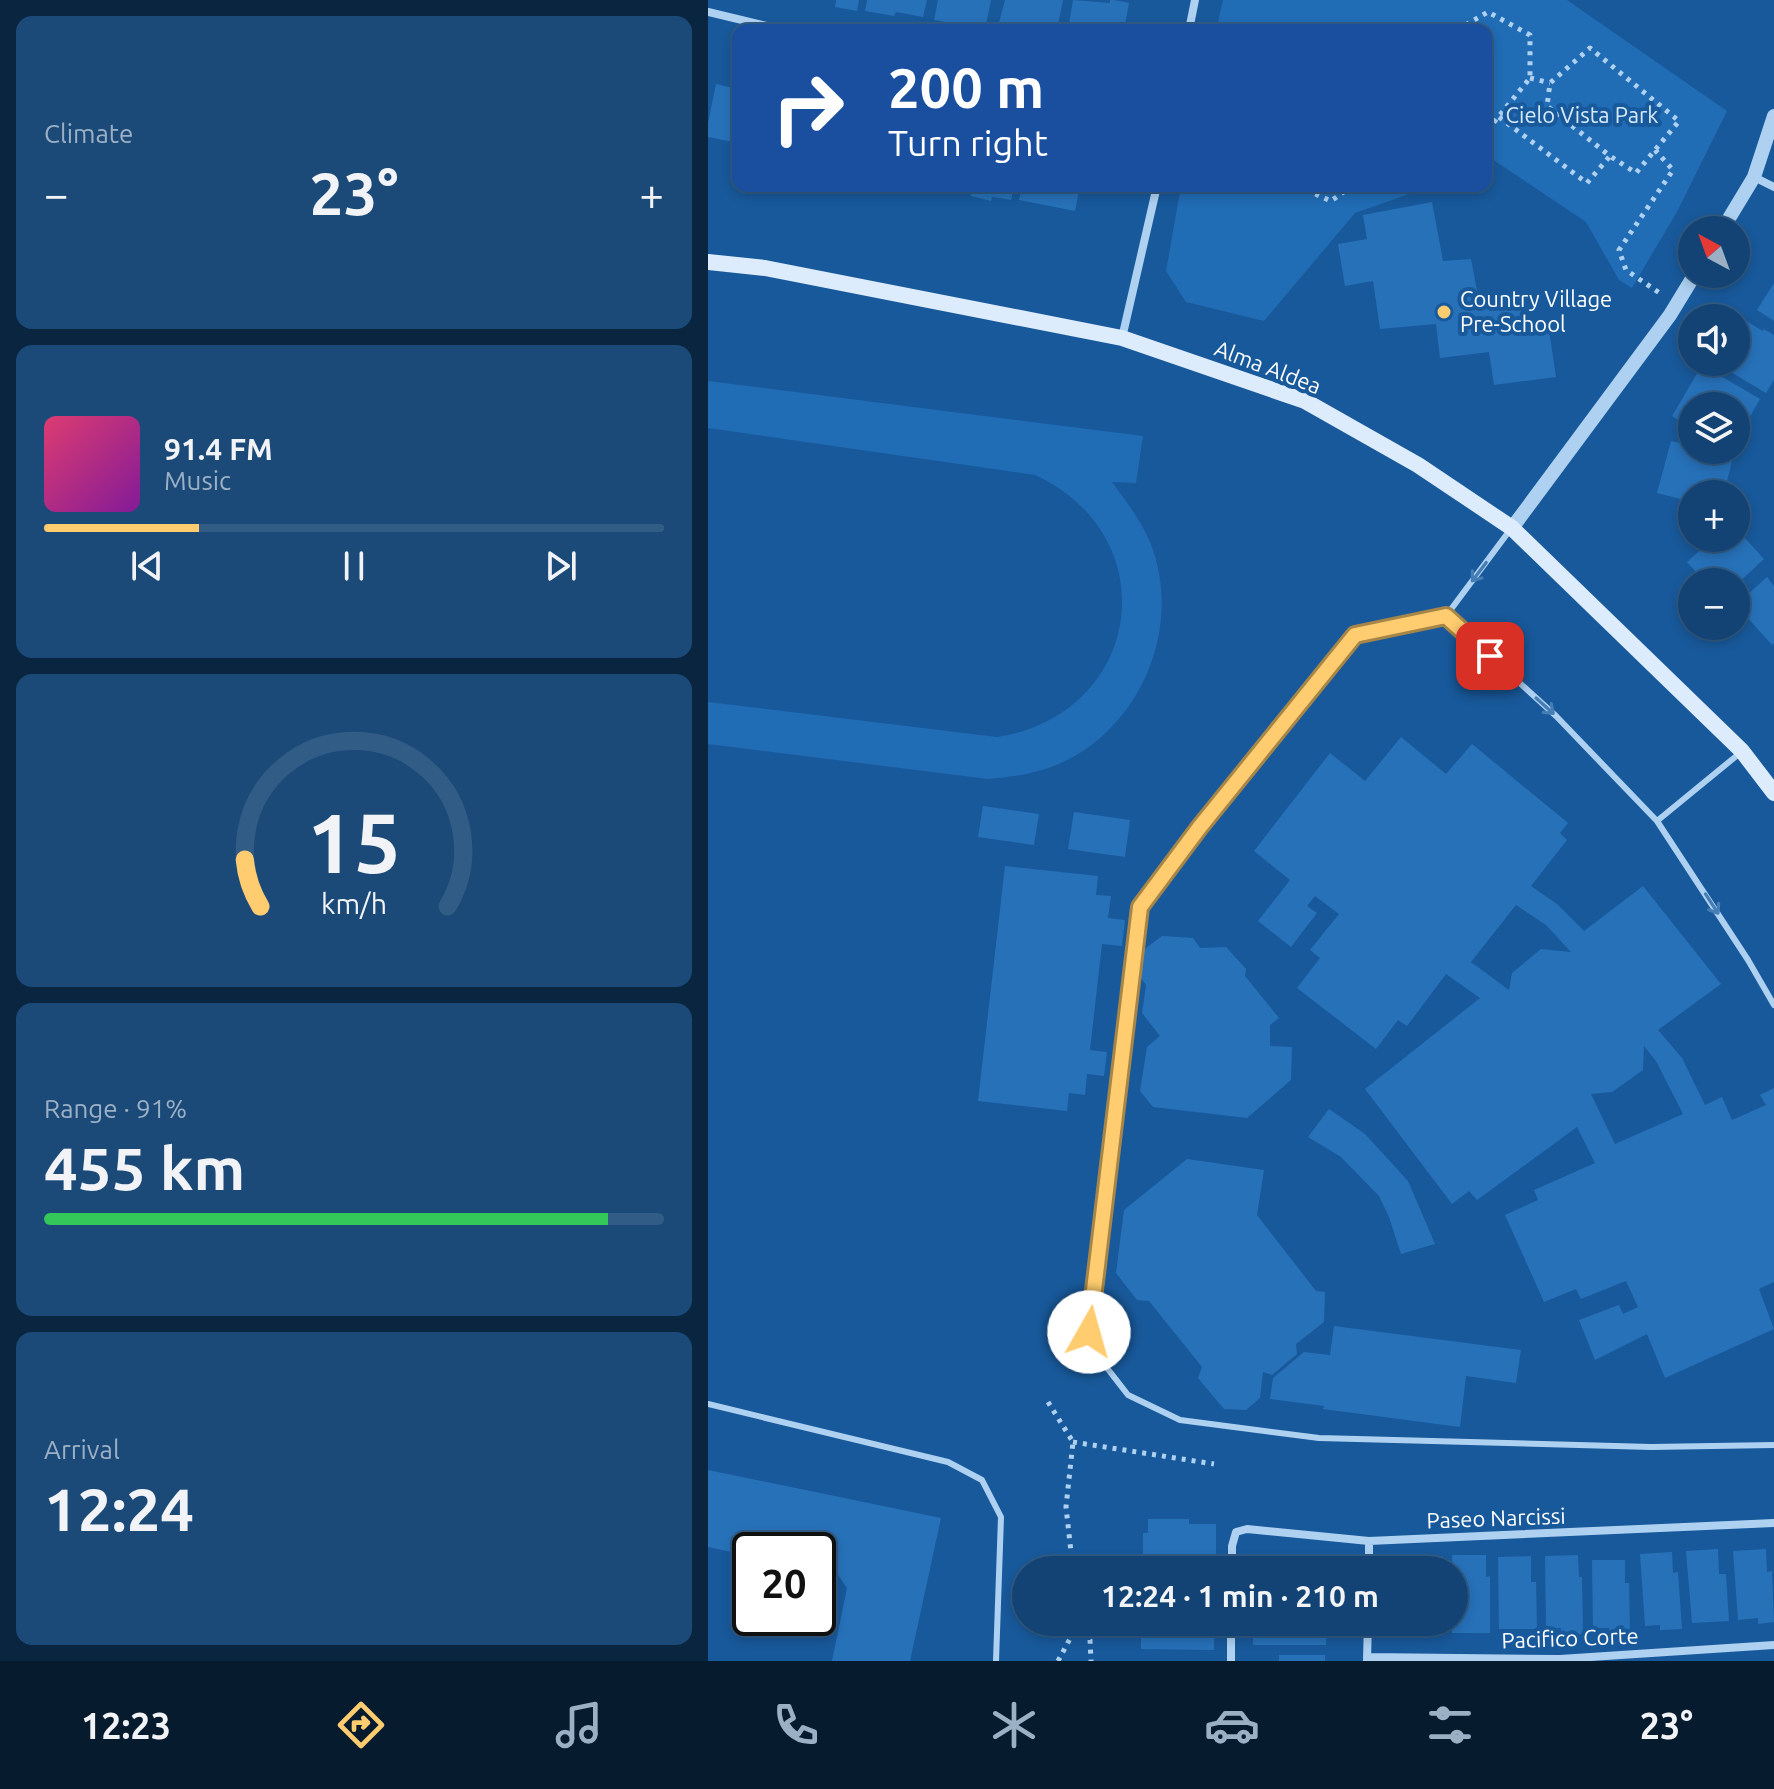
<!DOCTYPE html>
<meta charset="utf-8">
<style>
:root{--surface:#124374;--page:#1b4a79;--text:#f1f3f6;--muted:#9cb0c5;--line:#315c86;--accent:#ffcd6f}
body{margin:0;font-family:Ubuntu,sans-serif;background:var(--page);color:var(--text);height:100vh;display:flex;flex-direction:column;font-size:30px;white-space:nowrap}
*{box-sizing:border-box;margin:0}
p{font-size:26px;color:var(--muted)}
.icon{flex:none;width:44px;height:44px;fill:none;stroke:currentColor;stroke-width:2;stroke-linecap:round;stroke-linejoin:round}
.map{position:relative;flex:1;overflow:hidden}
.panel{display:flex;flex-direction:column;gap:16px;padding:16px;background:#0a2540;width:708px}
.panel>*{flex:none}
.banner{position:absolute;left:24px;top:24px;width:760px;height:168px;border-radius:16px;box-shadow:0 4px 12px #0003,0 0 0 2px var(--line);background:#1a4fa0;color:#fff;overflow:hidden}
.needle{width:52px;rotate:319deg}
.buttons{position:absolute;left:970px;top:216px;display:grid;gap:16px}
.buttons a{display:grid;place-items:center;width:72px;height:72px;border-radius:50%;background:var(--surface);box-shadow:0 4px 12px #0003,0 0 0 2px var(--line);font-size:40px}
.speed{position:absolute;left:24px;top:1532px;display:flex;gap:16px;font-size:40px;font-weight:700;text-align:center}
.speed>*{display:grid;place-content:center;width:104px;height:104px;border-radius:50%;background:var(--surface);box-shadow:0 4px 12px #0003,0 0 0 2px var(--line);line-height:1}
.speed .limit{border:4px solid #111;border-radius:12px;background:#fff;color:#111}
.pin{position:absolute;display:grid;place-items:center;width:68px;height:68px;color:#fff;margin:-34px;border-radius:16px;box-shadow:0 4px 12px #0006}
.me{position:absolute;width:88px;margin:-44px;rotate:7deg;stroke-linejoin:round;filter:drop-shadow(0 0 6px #0008)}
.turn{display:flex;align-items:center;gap:28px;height:168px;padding:0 24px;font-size:36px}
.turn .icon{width:104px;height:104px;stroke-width:2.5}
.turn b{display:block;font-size:56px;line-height:68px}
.big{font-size:60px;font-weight:700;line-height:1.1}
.panel .widget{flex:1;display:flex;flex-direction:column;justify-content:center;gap:12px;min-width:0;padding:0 28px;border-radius:16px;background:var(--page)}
.panel .dial{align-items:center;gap:0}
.dial svg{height:208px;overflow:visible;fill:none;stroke:var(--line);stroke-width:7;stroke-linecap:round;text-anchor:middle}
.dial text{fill:var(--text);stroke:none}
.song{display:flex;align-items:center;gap:24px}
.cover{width:96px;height:96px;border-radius:12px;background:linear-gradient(135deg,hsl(340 70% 55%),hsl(290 70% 35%))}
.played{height:8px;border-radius:4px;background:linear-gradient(90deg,var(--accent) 25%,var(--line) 25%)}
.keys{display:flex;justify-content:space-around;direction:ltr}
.heat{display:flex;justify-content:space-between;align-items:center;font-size:44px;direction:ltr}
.charge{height:12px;border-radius:6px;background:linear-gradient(90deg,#34c759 91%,var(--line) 0)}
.trip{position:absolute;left:304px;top:1556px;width:456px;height:80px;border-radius:40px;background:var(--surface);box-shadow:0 4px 12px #0003,0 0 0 2px var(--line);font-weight:700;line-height:80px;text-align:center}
.tab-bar{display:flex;height:128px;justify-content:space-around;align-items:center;background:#071b2e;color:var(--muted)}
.tab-bar .icon{width:56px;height:56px}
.tab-bar .active{color:var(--accent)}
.tab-bar b{font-size:36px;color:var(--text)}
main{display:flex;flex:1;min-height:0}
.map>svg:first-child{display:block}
.green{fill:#206cb5}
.building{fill:#2771b9;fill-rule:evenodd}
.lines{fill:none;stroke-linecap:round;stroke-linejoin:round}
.path{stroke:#aed1f2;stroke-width:5;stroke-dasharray:4 6;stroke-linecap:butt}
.service{stroke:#aed1f2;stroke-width:6}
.minor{stroke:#aed1f2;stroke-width:8}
.tertiary{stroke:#aed1f2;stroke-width:14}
.secondary{stroke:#ddecfc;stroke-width:16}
.oneway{stroke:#457db5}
.route-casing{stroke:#a68548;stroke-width:20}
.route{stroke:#ffcd6f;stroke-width:14}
.poi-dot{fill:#ffcd6f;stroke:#18599b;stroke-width:3}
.labels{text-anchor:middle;stroke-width:8;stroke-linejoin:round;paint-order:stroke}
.park-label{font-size:22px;fill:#d6eafc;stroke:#18599b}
.poi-label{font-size:22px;fill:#fff;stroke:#18599b;text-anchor:start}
.street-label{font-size:22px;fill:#fff;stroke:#18599b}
</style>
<main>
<section class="panel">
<div class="widget"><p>Climate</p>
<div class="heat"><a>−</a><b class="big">23°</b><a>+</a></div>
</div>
<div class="widget">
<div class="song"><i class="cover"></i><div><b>91.4 FM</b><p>Music</p></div></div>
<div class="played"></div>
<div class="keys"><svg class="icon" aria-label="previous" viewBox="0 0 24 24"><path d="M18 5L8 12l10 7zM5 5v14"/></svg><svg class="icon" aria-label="pause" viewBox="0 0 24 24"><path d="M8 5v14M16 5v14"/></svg><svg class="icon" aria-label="next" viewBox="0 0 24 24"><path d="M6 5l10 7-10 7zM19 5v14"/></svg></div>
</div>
<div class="widget dial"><svg viewBox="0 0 100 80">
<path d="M14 69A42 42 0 1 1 86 69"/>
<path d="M14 69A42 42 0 0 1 8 51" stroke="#ffcd6f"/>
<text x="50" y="56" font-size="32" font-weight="700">15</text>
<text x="50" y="72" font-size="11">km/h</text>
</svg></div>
<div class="widget"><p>Range · 91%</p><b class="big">455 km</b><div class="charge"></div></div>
<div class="widget"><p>Arrival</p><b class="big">12:24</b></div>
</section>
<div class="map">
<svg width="1066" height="1661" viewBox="0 0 1066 1661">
<rect width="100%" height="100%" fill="#18599b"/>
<path class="green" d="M 515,0 L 859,0 L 1019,111 L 970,210 L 924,288 L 911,280 L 878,222 L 778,155 L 778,30 L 508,30 Z
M 473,186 L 724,186 L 647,213 L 556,321 L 478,302 L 458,271 Z
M 0,381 L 435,436 L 428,483 L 404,482 C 420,504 436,524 445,550 C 473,632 431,729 351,764 C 328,774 304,777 280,779 L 0,744 L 0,702 L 289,737 C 434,715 461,537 327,475 L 0,428 Z"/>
<path class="building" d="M 128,0 L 151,0 L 149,11 L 127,7 Z
M 159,0 L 219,0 L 215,17 L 188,12 L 186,16 L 157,11 Z
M 230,0 L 283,0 L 277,30 L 247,30 L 248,24 L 226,20 Z
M 297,0 L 355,0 L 349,30 L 289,30 Z
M 365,0 L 402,3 L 402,0 L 406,0 L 421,3 L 416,30 L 360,30 Z
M 8,84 L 30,89 L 30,143 L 0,137 L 0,123 Z
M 250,186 L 306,186 L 303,200 L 284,197 L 283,201 L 263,196 L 263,193 L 249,190 Z
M 314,186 L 372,186 L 367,211 L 311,200 Z
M 724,202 L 735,261 L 763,259 L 772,306 L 812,301 L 815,325 L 840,323 L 848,377 L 786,385 L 781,352 L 732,358 L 728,324 L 672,329 L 665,281 L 637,286 L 630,244 L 659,239 L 655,215 Z
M 1066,283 L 1066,321 L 1049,310 Z
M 1033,318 L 1055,331 L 1056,329 L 1066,335 L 1066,380 L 1058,393 L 1006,362 L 1028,362 L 1028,326 Z
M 994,365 L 1052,399 L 1035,429 L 1028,425 L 1028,406 L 984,406 L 984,428 L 964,416 Z
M 963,441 L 984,446 L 984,450 L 999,450 L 1025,457 L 1017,489 L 994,483 L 992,494 L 984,494 L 984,502 L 949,493 Z
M 1036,537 L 1056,559 L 1028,585 L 1028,582 L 997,582 L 979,562 L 997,546 L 994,542 L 998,538 L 1027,538 L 1030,542 Z
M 1059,577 L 1066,586 L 1066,643 L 1064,645 L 1028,605 Z
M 693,737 L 738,774 L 764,744 L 860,823 L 852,833 L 859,840 L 823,886 L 849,904 L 876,931 L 935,886 L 1013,984 L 950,1030 L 974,1058 L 997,1105 L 1014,1097 L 1024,1120 L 1058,1105 L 1052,1095 L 1066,1088 L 1066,1282 L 1051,1289 L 1066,1329 L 957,1378 L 939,1334 L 887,1360 L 871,1320 L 911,1305 L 915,1314 L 930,1307 L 918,1281 L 873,1299 L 868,1289 L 836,1302 L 797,1215 L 830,1200 L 826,1190 L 887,1163 L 869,1127 L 769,1200 L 761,1191 L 744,1204 L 657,1089 L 772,998 L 738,974 L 699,1026 L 690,1020 L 668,1049 L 589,988 L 612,958 L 602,950 L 631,914 L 607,896 L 599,906 L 609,913 L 583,947 L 550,921 L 582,880 L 546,851 L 622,753 L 657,781 ZM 808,905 L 838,925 L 863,952 L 833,949 L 804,973 L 801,990 L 763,962 ZM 936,1046 L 948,1061 L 975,1114 L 907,1144 L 883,1094 L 904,1092 L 935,1070 Z
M 275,806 L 331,814 L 326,845 L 270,837 Z
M 366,812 L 422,820 L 417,857 L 360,849 Z
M 297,866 L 390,876 L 388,895 L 403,896 L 400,918 L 417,920 L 414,946 L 394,944 L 382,1050 L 399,1052 L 396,1076 L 379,1074 L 377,1095 L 361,1093 L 359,1111 L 270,1101 Z
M 454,936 L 485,938 L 492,948 L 518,947 L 538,969 L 537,976 L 571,1018 L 562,1025 L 562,1046 L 584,1047 L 583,1080 L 539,1118 L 445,1107 L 432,1091 L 439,1047 L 452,1036 L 434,1013 L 438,985 L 432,977 L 434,951 Z
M 621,1109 L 657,1134 L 700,1181 L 727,1244 L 693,1254 L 681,1217 L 671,1196 L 633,1157 L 600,1137 Z
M 479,1159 L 556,1170 L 549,1215 L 608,1291 L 617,1292 L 616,1322 L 588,1344 L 589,1354 L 564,1375 L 555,1372 L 552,1398 L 538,1410 L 516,1409 L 490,1378 L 494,1367 L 441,1301 L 429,1300 L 408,1273 L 416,1210 Z
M 626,1326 L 813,1350 L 808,1383 L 758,1376 L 752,1427 L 615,1409 L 616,1406 L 562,1399 L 565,1378 L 596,1352 L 622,1355 Z
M 0,1470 L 233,1518 L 202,1661 L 124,1661 L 139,1588 L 128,1572 L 110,1569 L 110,1550 L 42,1550 L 42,1556 L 0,1547 Z
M 440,1519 L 481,1519 L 481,1524 L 508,1524 L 508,1556 L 435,1555 L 435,1533 L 440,1533 Z
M 1010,1549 L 1011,1574 L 1018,1574 L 1021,1621 L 984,1623 L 978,1551 Z
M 1058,1549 L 1059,1572 L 1064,1571 L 1066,1622 L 1050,1624 L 1050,1618 L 1030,1620 L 1025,1551 Z
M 964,1552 L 965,1573 L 970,1572 L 974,1629 L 952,1630 L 952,1625 L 937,1626 L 932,1554 Z
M 744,1555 L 778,1555 L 778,1577 L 782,1576 L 782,1633 L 744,1633 L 744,1622 L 746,1622 Z
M 870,1555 L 871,1577 L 874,1577 L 875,1634 L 853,1634 L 853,1628 L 838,1628 L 837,1556 Z
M 703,1556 L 735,1556 L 735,1570 L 703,1570 Z
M 823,1556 L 823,1582 L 828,1582 L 829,1629 L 791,1629 L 790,1557 Z
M 623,1560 L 623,1570 L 549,1570 L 549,1565 L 571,1565 L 571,1561 Z
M 884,1560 L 917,1560 L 917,1583 L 921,1583 L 922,1632 L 901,1632 L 901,1628 L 885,1628 Z
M 437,1564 L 480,1565 L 480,1570 L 437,1570 Z
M 433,1622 L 506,1622 L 506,1650 L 433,1649 Z
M 545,1622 L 623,1622 L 623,1628 L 618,1628 L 618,1645 L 545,1645 Z
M 698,1622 L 735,1622 L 735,1627 L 718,1627 L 718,1632 L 698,1631 Z
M 571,1655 L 617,1655 L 617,1661 L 571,1661 Z"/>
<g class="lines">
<path class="path" d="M 749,30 L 780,12 L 822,35 L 822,78 L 778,132
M 822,78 L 842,83
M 791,117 L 879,183 L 902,156 L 839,106 L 842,83 L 882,48 L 971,121 L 928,173 L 902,156
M 947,150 L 965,170 L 911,250 L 918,270 L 953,294
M 589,186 L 623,201 L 644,186
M 340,1402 L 365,1442 L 358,1507 L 365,1570
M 365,1442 L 506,1464
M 371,1623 L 382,1640 L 383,1661
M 350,1661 L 371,1622"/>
<path class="service" d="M 802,530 L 738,616 L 647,635 L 491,828 L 432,907 L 381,1332 L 392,1359 L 420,1395 L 472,1420 L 611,1438 L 943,1447 L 1066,1445
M 738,616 L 848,716 L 949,821 L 1040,960 L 1066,1005
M 949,821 L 1032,753
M 0,1404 L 240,1462 L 274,1480 L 293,1517 L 288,1661"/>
<path class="minor" d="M 0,12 L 75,30
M 481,30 L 487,0
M 1046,177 L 1066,187
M 414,338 L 449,186
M 524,1570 L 524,1546 L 528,1532 L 539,1529 L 661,1541 L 1066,1523
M 661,1570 L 661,1541
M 659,1657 L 852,1659 L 1066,1645
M 659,1660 L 660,1622
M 523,1661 L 523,1622"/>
<path class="tertiary" d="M 1014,230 L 1046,177 L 1066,116
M 804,528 L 962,315 L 987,274"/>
<path class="secondary" d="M 0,262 L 57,268 L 414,338 L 597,401 L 710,465 L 804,528 L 1034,751 L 1066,793"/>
</g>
<defs><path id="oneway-shaft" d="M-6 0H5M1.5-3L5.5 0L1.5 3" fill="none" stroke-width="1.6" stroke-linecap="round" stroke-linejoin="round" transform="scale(2)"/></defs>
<g class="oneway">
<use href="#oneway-shaft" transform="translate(771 572) rotate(127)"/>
<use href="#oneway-shaft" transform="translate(837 706) rotate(42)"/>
<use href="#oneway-shaft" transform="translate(1004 904) rotate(57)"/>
</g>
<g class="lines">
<g class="route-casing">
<path id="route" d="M 381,1332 L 432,907 L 491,828 L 647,635 L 738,616 L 782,656"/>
</g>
<use href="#route" class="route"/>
</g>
<circle class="poi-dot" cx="736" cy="312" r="8"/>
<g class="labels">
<g class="park-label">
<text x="874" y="123">Cielo Vista Park</text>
</g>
<g class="poi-label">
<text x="752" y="307">Country Village<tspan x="752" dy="25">Pre-School</tspan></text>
</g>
<g class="street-label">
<text transform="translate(560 367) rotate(21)" y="8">Alma Aldea</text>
<text transform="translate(788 1518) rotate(-2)" y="8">Paseo Narcissi</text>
<text transform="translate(862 1638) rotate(-2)" y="8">Pacifico Corte</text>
</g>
</g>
</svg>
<div class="buttons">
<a><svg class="needle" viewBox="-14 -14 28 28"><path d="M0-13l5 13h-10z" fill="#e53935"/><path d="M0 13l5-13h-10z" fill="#9cb0c5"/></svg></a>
<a><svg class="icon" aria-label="sound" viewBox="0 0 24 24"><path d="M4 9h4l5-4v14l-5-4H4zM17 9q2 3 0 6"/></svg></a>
<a><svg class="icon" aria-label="layers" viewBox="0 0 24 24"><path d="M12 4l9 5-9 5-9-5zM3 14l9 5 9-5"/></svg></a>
<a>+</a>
<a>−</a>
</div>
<div class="speed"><div class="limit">20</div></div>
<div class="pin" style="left:782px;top:656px;background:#d93025"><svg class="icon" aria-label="arrive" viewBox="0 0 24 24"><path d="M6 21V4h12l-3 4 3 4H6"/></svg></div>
<svg class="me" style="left:381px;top:1332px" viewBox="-20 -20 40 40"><circle r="19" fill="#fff"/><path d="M0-13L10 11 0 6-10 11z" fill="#ffcd6f"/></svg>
<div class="trip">12:24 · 1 min · 210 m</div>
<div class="banner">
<div class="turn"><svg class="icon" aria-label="right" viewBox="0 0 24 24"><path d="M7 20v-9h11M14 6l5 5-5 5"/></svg><div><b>200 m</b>Turn right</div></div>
</div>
</div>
</main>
<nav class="tab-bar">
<b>12:23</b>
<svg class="icon active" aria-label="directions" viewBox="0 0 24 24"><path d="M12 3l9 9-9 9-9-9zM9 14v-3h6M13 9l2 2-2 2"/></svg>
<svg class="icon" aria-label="music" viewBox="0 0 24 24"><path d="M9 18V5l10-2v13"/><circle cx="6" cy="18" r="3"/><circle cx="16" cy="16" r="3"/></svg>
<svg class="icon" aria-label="phone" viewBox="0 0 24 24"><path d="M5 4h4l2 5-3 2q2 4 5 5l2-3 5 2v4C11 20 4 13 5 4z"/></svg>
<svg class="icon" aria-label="climate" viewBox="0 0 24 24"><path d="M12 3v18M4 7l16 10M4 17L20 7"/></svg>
<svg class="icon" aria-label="car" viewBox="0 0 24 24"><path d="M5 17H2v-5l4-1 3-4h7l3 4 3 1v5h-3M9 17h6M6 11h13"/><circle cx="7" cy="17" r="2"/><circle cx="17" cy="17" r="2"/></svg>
<svg class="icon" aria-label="filters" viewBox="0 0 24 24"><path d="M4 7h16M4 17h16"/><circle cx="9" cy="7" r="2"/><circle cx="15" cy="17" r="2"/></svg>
<b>23°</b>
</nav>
